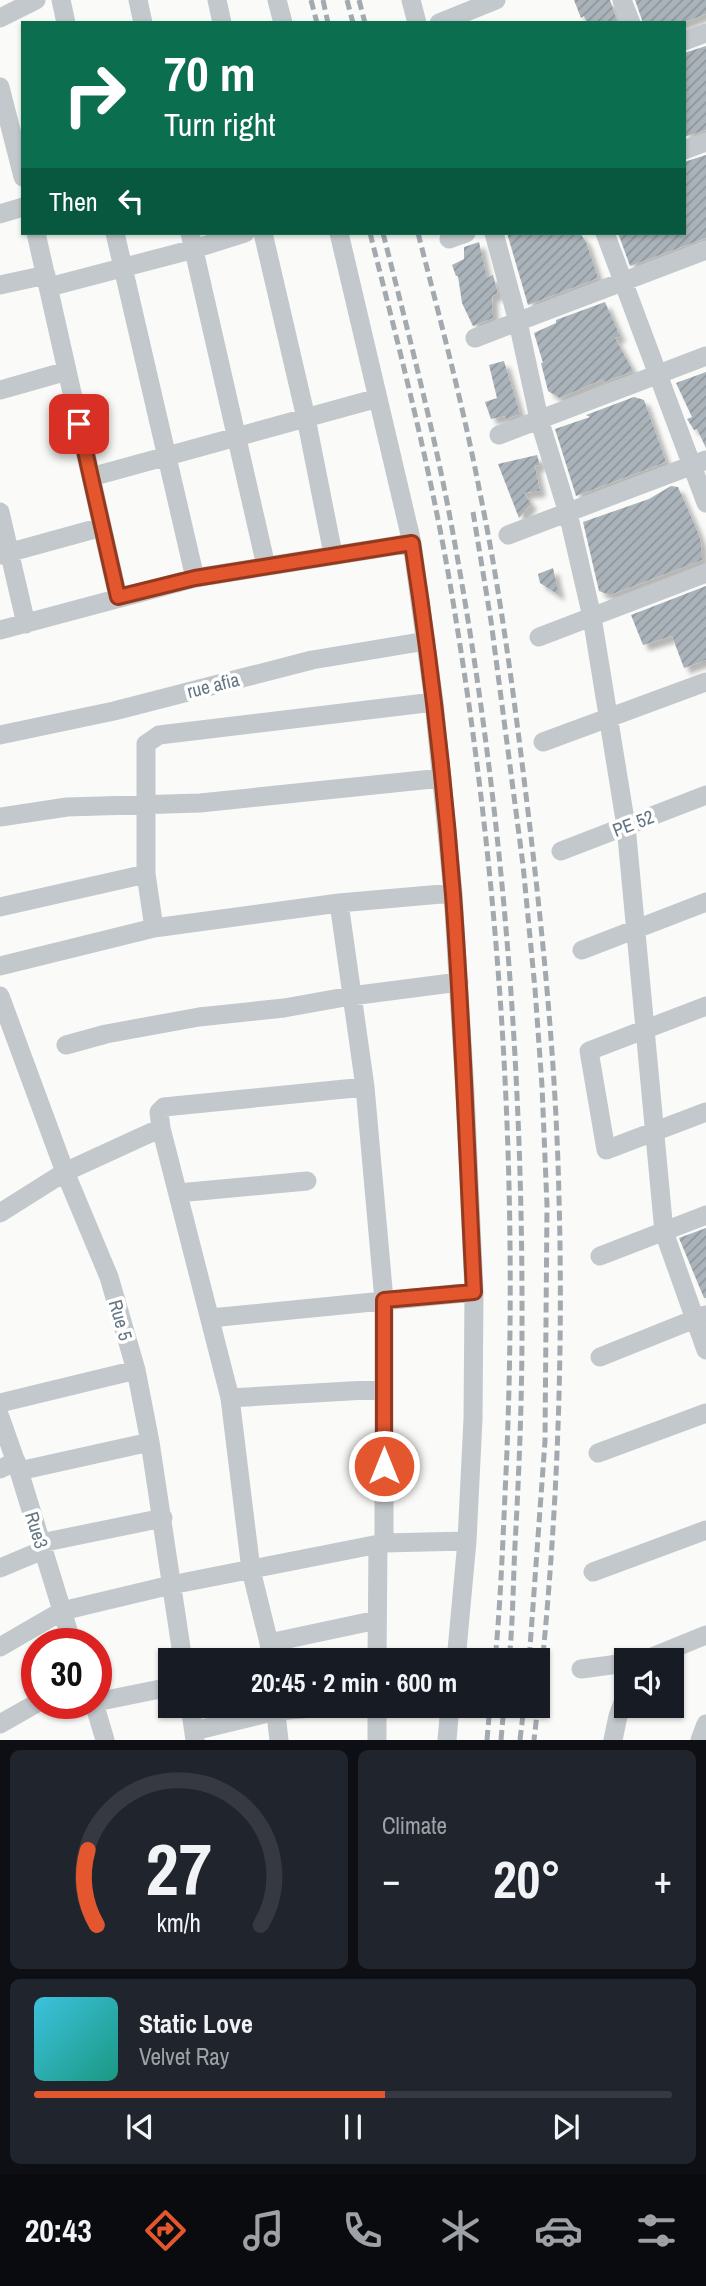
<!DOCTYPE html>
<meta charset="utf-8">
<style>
:root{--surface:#171b24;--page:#20242c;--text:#f1f3f6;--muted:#9ea1a6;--line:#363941;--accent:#e4572e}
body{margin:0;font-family:"Archivo Narrow",sans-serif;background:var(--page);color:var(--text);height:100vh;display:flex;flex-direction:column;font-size:26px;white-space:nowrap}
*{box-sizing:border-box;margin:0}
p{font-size:23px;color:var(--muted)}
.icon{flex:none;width:38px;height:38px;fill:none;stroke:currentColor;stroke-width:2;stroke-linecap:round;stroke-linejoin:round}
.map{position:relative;height:1740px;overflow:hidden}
.details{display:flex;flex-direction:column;gap:10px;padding:10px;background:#0d0f14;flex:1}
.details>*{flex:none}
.hud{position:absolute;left:21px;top:21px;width:665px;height:214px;border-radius:0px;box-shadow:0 2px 5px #0004;background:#0b6e4f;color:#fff;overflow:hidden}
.controls{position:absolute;left:614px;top:1648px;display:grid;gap:14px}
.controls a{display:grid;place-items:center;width:70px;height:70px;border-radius:0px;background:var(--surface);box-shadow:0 2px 5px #0004;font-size:35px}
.speed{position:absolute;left:21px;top:1628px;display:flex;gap:14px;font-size:35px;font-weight:700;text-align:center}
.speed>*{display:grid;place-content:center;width:91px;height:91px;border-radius:50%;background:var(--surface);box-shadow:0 2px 5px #0004;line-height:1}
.speed .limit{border:10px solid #d22;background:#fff;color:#111}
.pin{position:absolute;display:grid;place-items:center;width:60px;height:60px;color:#fff;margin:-30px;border-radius:14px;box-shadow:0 4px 10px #0006}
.me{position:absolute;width:77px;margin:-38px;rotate:0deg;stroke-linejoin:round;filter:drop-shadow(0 0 5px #0008)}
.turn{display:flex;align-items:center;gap:24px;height:147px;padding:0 28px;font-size:32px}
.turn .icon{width:91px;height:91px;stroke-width:2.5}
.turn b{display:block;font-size:49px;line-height:60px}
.then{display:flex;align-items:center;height:66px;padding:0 28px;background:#0003;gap:14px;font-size:26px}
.big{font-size:52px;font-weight:800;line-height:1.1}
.details .widget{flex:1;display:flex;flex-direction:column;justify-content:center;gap:10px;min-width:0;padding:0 24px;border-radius:10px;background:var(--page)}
.details .dial{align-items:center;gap:0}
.dial svg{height:182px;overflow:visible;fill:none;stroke:var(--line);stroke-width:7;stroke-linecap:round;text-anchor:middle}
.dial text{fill:var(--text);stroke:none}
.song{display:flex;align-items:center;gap:21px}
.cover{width:84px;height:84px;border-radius:10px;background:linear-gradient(135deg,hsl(190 70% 55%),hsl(170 70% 35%))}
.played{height:7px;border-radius:4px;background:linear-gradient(90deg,var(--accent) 55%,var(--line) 55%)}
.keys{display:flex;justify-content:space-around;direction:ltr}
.heat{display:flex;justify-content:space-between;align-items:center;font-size:38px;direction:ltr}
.details .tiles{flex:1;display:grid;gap:10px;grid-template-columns:1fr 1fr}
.widget:last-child{grid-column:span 2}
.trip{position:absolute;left:158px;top:1648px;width:392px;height:70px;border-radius:0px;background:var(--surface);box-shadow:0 2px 5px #0004;font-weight:800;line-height:70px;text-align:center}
.dock{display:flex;height:112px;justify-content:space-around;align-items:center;background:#090b0e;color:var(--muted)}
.dock .icon{width:49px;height:49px}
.dock .on{color:var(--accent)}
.dock b{font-size:32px;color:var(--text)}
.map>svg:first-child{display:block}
.building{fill:url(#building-hatch);filter:url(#shadow)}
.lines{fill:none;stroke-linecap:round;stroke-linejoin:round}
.minor{stroke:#c3c8cc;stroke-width:19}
.rail{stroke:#a2aab0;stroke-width:5;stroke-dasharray:10 5;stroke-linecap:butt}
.route-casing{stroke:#94391e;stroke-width:18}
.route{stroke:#e4572e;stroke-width:12}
.labels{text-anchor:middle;stroke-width:7;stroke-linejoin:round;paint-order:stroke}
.street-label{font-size:19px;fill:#657683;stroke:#fff}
</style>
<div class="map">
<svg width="706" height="1740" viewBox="0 0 706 1740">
<defs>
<pattern id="building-hatch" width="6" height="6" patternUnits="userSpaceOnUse" patternTransform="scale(1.75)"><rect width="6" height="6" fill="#aab3b9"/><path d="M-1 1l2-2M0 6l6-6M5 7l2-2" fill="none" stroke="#8e969c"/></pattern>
<filter id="shadow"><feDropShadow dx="6" dy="6" stdDeviation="2" flood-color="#0004"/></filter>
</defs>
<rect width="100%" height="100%" fill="#fafaf8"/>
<path class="building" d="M 574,0 L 610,0 L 618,23 L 587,23 L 584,16 L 581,18 Z
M 635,0 L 706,0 L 706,14 L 683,23 L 643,23 Z
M 706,46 L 706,130 L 684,137 L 684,53 Z
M 706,155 L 706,238 L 630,266 L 618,233 L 684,233 L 684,162 Z
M 507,233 L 580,233 L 586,242 L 598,278 L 528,305 Z
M 479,242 L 487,278 L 493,275 L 498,294 L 492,296 L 493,318 L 473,326 L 462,303 L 458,276 L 456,276 L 452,265 L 464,259 L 464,247 Z
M 605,302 L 620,336 L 615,338 L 633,371 L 604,382 L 603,379 L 560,398 L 548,391 L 541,363 L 543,363 L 534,333 L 556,323 L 556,320 Z
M 504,361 L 520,414 L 506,419 L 505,416 L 491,419 L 485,402 L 497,398 L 489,365 Z
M 706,372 L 706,448 L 697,429 L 694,430 L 687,419 L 692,417 L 676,383 Z
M 634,397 L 644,400 L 666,462 L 576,496 L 555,429 L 590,417 L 586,415 Z
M 537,455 L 540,465 L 535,466 L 540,491 L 524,493 L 531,504 L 519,518 L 498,464 Z
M 671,486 L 678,487 L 696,528 L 701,542 L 702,560 L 610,595 L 599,591 L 583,522 L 649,499 Z
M 553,568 L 559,595 L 540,583 L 538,574 Z
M 706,586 L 706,660 L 684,668 L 672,636 L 643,645 L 631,615 Z
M 706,1228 L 706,1298 L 704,1298 L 679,1238 Z"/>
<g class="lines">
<path class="minor" d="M 61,0 L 66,23
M 138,0 L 143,23
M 217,0 L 222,23
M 277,0 L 283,23
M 411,0 L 417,23
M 622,0 L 631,23
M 0,18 L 36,0
M 439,23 L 496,0
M 684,41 L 706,33
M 0,87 L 23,177
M 684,150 L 706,142
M 0,214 L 23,207
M 36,233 L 118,597
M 115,233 L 195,578
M 190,233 L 266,566
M 263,233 L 306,418 L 333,554
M 339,233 L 412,543 L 434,702 L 453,893 L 465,1093 L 474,1292 L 473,1419 L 467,1541 L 456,1661
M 494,233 L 518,322 L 539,419 L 568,513 L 592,617 L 626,826 L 664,1232 L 706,1350
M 605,233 L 706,503
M 449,239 L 466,233
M 0,285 L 46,275
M 49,287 L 194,249 L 245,233
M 475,338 L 706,250
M 0,390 L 67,371
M 499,435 L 706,356
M 91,477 L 378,398
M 0,512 L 26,624
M 508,535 L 706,460
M 0,555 L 102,527
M 0,630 L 195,578 L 412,543
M 539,637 L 706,573
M 0,735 L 114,711 L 312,660 L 426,641
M 543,742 L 706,682
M 0,817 L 67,807 L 200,803 L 442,778
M 561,851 L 706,795
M 339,903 L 365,1087 L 384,1300 L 384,1543
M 0,907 L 146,874
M 154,928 L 146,874 L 146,744 L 159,735 L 434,702
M 582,950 L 706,902
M 0,966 L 154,928 L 339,903 L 453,893
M 0,996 L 65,1172 L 109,1277 L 136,1370 L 150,1442 L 183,1661
M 706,1006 L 589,1051 L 606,1150 L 706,1112
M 66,1045 L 106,1034 L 199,1017 L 284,1008 L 351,996 L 459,982
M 178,1193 L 307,1181
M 0,1213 L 65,1172 L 161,1128
M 600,1256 L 706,1215
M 211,1318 L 474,1292
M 600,1357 L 705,1315
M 230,1398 L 384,1389
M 0,1403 L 136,1370
M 0,1417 L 19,1471 L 72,1643
M 598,1453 L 706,1413
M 0,1469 L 16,1461
M 19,1471 L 150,1442
M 41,1543 L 163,1518
M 0,1568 L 43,1550
M 593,1572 L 706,1530
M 269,1643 L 377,1620
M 0,1647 L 62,1611 L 171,1585 L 384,1543 L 467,1541
M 271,1661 L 269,1643 L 251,1570 L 230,1398 L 161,1128 L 159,1112 L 164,1107 L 365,1087
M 377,1661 L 378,1545
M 642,1661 L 706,1635
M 581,1669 L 626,1663
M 96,1702 L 170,1687
M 94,1703 L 105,1740
M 190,1706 L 195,1740
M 275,1706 L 279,1740
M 377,1706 L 377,1740
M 429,1706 L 446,1706
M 0,1724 L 37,1703
M 194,1731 L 276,1711 L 340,1706
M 447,1740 L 450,1706
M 613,1740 L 618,1716 L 626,1695
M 700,1740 L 706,1724"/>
<path class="rail" d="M 311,0 L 317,23
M 323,0 L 328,23
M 347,0 L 353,23
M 359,0 L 365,23
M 370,233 C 402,359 435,486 455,614 C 502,899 519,1185 506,1473 C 503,1535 501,1598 495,1661
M 383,233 C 406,324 430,415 448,507 C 500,778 523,1053 522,1328 C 522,1401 519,1473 515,1545 C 513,1584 513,1622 509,1661
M 418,233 C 440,319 463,405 480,493 C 500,590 513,689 525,787 C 542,924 556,1061 559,1198 C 564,1379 555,1560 534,1740
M 473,512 L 491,621 L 523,865 L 535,989 L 542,1086 L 547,1205 L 545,1441 L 529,1661
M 487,1740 L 490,1706
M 501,1740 L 504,1706
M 520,1740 L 524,1706"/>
</g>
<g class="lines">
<g class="route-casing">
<path id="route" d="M 79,424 L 118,597 L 195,578 L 412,543 C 430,660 444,777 453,895 C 463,1027 467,1159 474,1292 L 384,1300 L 384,1466"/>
</g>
<use href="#route" class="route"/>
</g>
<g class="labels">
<g class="street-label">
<text transform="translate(213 685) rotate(-14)" y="7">rue afia</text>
<text transform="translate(633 823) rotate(-21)" y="7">PE 52</text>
<text transform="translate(121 1320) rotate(74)" y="7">Rue 5</text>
<text transform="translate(37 1530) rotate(73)" y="7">Rue3</text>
</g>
</g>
</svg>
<div class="controls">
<a><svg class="icon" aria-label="sound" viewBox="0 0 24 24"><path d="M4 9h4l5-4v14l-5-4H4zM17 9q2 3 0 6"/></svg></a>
</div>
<div class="speed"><div class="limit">30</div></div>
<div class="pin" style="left:79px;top:424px;background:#d93025"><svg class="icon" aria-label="arrive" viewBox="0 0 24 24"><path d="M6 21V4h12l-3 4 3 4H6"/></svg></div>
<svg class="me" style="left:384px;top:1466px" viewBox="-20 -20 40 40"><circle r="17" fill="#e4572e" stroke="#fff" stroke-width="3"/><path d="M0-11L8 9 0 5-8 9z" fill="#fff"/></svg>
<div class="trip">20:45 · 2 min · 600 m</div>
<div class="hud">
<div class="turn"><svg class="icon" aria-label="right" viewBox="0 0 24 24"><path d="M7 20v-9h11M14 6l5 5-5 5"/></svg><div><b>70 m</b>Turn right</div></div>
<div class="then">Then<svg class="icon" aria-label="left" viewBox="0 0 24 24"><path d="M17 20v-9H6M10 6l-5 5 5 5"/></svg></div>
</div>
</div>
<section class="details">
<div class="tiles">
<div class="widget dial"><svg viewBox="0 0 100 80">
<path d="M14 69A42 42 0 1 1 86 69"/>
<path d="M14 69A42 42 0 0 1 10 36" stroke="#e4572e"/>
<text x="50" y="56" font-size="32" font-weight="700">27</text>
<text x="50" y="72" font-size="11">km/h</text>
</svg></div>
<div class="widget"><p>Climate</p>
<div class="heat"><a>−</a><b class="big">20°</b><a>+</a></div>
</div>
<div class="widget">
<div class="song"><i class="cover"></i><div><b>Static Love</b><p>Velvet Ray</p></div></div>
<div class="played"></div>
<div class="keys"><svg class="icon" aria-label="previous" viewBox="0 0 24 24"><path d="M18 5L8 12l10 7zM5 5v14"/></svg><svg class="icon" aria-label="pause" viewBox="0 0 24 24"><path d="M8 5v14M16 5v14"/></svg><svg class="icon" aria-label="next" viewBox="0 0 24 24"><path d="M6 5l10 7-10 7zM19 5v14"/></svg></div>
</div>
</div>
</section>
<nav class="dock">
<b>20:43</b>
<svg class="icon on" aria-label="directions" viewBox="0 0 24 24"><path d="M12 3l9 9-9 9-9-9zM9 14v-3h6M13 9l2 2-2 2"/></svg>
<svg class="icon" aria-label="music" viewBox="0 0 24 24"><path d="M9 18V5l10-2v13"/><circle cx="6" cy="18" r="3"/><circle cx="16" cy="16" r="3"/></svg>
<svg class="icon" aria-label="phone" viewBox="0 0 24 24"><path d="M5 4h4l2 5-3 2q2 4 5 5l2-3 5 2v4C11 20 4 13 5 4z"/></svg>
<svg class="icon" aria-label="climate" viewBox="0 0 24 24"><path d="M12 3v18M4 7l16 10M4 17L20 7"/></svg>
<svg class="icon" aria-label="car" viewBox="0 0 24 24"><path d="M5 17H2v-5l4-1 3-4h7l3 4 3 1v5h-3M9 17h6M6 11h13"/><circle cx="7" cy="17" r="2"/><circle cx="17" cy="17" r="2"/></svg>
<svg class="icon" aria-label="filters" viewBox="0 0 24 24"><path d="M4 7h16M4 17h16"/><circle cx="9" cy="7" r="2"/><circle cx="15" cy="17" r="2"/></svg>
</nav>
